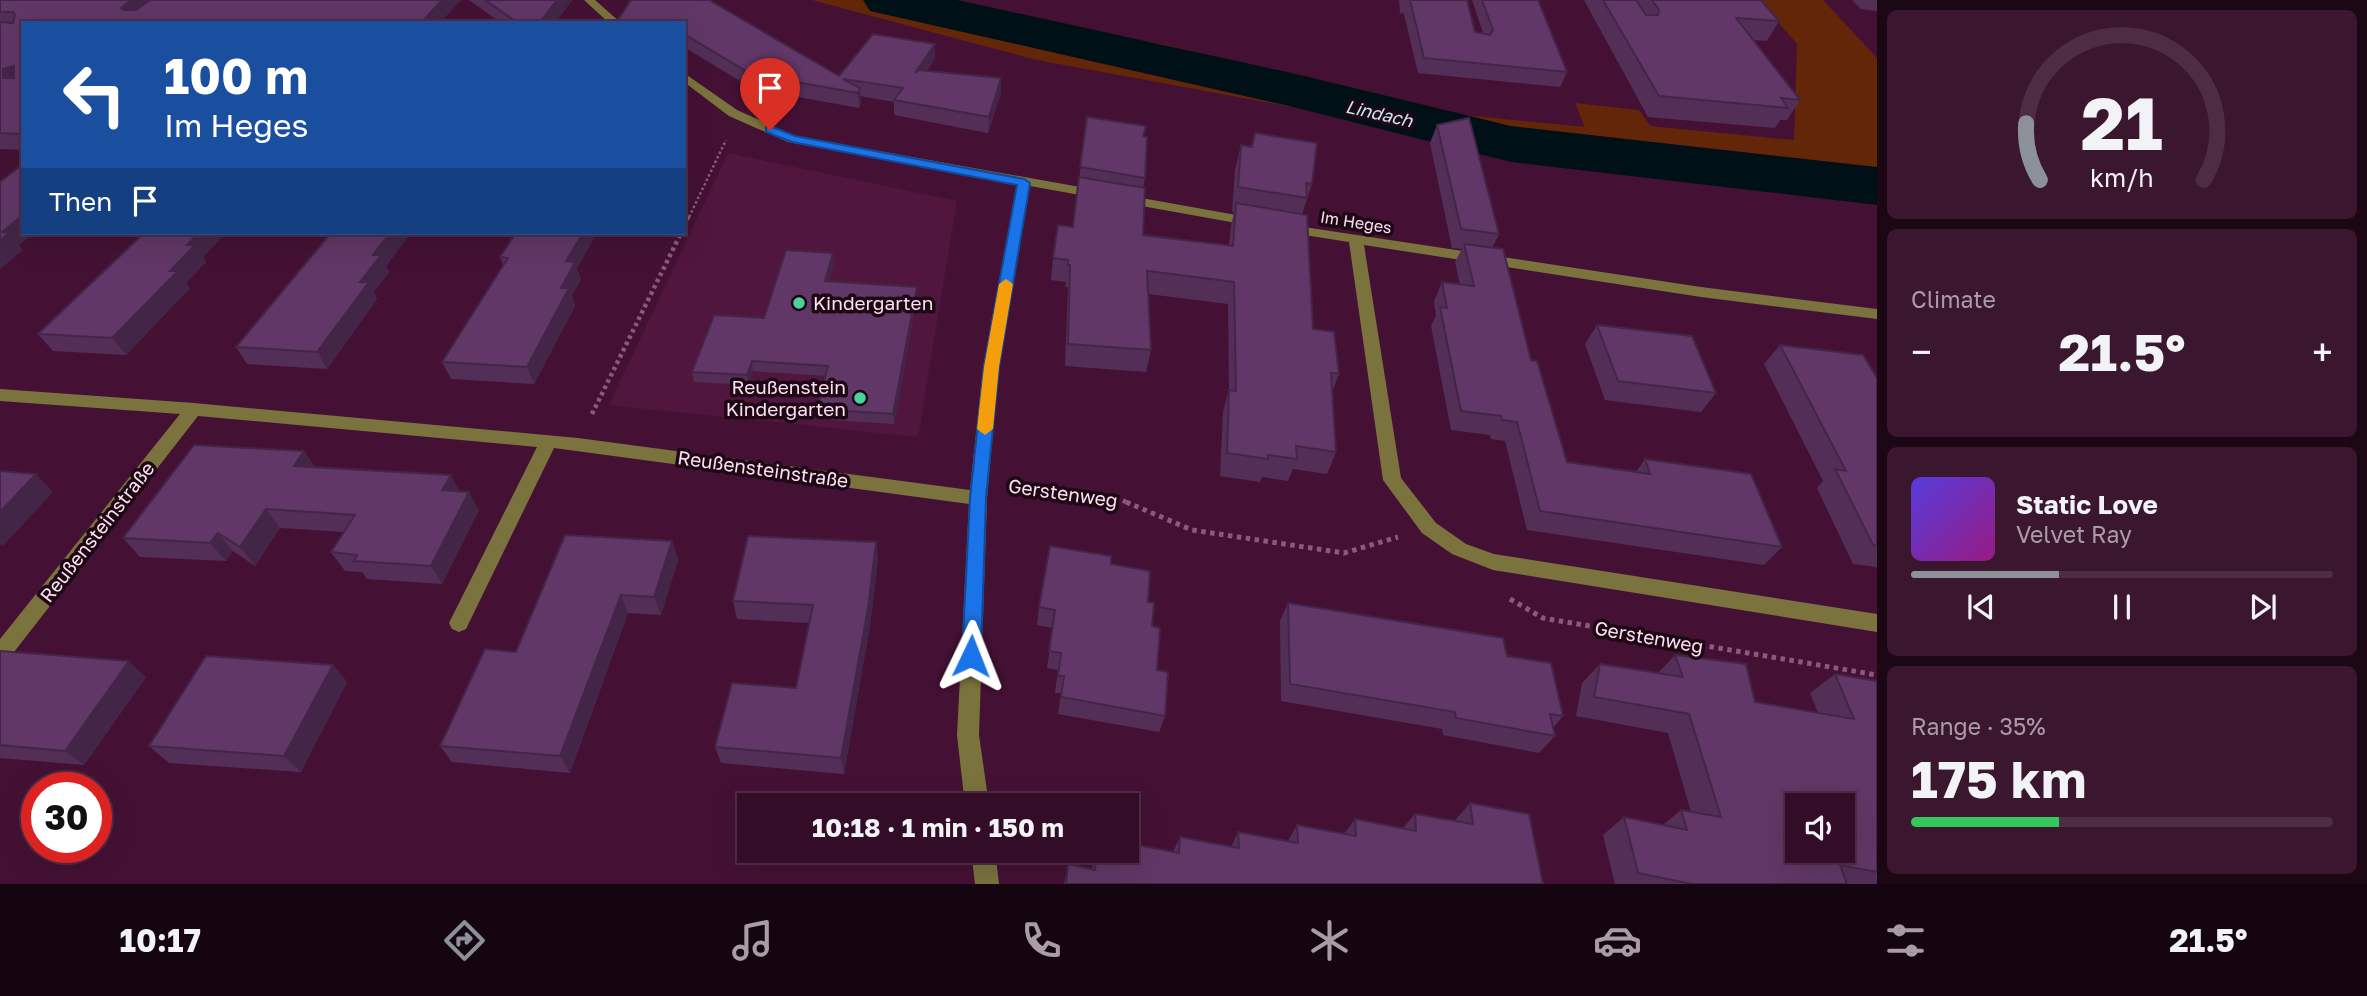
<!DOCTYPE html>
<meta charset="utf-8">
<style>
:root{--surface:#330d27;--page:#3b162f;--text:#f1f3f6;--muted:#a99ca7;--line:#4e2d44;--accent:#8c9099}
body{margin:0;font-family:"Golos Text",sans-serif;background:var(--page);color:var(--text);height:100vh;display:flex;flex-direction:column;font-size:26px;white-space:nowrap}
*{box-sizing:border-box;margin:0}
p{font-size:23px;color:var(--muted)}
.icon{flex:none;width:38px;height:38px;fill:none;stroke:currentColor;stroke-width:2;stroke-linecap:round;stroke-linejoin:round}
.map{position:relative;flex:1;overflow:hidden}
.sheet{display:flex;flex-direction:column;gap:10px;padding:10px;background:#1c0715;width:490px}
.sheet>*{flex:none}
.hud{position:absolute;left:21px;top:21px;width:665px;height:214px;border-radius:0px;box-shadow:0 7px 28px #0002,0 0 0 2px var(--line);background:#1a4fa0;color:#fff;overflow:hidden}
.tools{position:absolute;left:1785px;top:793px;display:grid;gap:14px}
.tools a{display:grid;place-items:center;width:70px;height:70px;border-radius:0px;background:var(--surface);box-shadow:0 7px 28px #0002,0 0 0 2px var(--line);font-size:35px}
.speed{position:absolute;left:21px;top:772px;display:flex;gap:14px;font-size:35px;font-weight:700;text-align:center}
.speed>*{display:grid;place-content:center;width:91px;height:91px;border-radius:50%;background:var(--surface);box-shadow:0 7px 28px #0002,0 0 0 2px var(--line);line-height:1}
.speed .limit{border:10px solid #d22;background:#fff;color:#111}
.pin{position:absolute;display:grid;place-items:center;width:60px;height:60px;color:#fff;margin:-72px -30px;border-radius:50% 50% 50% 0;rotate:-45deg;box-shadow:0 0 7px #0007}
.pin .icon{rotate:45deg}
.me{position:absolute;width:77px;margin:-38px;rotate:2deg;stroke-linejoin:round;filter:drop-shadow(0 0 5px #0008)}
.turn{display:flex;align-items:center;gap:24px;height:147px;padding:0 28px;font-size:32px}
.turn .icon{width:91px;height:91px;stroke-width:2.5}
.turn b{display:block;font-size:49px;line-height:60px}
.then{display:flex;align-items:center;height:66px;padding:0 28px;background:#0003;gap:14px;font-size:26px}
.big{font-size:52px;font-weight:700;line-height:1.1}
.sheet .card{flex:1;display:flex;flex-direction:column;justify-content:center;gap:10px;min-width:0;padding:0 24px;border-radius:10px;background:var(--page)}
.sheet .dial{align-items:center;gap:0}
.dial svg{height:182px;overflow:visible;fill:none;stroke:var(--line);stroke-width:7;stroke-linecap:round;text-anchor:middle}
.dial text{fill:var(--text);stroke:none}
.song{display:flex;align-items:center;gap:21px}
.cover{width:84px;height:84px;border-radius:10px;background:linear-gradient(135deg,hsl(250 70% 55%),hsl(310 70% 35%))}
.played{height:7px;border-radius:4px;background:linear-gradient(90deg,var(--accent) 35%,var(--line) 35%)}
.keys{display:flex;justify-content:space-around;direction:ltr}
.heat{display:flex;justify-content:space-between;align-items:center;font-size:38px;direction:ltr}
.charge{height:10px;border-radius:5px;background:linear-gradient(90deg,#34c759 35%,var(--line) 0)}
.trip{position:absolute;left:737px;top:793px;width:402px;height:70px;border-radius:0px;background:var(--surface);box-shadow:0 7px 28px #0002,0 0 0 2px var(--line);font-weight:700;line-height:70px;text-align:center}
.tabs{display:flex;height:112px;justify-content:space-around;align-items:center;background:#140510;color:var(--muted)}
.tabs .icon{width:49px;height:49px}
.tabs .selected{color:var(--accent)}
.tabs b{font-size:32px;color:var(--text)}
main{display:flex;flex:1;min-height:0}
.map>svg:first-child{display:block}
.built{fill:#51163e}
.green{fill:#642609}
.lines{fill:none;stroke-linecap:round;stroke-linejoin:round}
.river{fill:#001017;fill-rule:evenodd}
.path-far2{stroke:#875c78;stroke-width:2.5;stroke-dasharray:2.5 2.5;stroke-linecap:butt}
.path-far1{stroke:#875c78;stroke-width:4.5;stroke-dasharray:3.5 3.5;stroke-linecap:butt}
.path{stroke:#875c78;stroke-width:5;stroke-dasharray:4.5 4.5;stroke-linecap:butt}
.minor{fill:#7a733d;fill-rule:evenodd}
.wall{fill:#532f58}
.shaded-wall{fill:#432647}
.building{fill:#603766;stroke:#432647;stroke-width:2;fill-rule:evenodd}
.route{fill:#1a73e8;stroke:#114b97;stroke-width:2}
.slow{fill:#f59e0b}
.poi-dot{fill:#4ad49c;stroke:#1e0816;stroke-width:2.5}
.labels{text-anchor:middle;stroke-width:7;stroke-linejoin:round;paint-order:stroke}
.far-street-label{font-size:16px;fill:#fde1f1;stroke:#1e0816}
.far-water-label{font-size:18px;font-style:italic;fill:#c5e7f4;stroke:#1e0816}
.poi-label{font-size:19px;fill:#fde1f1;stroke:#1e0816;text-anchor:start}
.street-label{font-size:19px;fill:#fde1f1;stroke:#1e0816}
</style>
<main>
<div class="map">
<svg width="1877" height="884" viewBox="0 0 1877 884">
<rect width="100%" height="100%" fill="#441134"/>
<path class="built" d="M 728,153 L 957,201 L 918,437 L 609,405 Z"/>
<path class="green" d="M 812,0 L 928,0 L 1171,46 L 1443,113 L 1585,127 L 1575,103 L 1639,110 L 1650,126 L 1794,140 L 1797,44 L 1759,0 L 1823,0 L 1877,58 L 1877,205 L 1484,153 L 1298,108 L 1037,60 Z"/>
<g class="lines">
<path class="river" d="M 863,0 L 957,0 L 1292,73 L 1511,126 L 1877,167 L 1877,205 L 1511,162 L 1289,106 L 870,11 Z"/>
<path class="path-far2" d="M 689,217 L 726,140"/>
<path class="path-far1" d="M 684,226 L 689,215
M 592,414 L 681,233
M 1012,485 L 1122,500 L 1130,504"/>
<path class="path" d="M 1126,502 L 1192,530 L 1344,553 L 1398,537
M 1510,599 L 1543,618 L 1877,675"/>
<path class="minor" d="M 584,0 L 595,0 L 621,23 L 609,23 Z
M 684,73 L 737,110 L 795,136 L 1253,218 L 1260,222 L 1253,226 L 1030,186 L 999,367 L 987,498 L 979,735 L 989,805 L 965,805 L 957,735 L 969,504 L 554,448 L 466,629 L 459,632 L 452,629 L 449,623 L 537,447 L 198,416 L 7,661 L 0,664 L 0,639 L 180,414 L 0,401 L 0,389 L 194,403 L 578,438 L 970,490 L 983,367 L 1017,184 L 788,142 L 729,116 L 684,82 Z
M 1284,224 L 1701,287 L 1877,309 L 1877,319 L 1701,297 L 1364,245 L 1401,478 L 1436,523 L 1466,544 L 1494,554 L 1877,614 L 1877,632 L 1493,570 L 1452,554 L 1422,533 L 1383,480 L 1349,242 L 1279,231 L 1279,225 Z
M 971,850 L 995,850 L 999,884 L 975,884 Z"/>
</g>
<path class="wall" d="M 0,0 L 149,0 L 149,1 L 461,0 L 23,23 L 23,150 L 0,149 Z
M 469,0 L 572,0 L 555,23 L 501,23 Z
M 631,0 L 839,76 L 935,44 L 935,58 L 927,71 L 1001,93 L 988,133 L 894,115 L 894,102 L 860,96 L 861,103 L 859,108 L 753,89 L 684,47 L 684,23 Z
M 1399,0 L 1467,0 L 1475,32 L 1483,33 L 1472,0 L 1538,0 L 1567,72 L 1560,87 L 1418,73 L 1404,14 L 1400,13 Z
M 1584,0 L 1761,0 L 1779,21 L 1767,41 L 1753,40 L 1800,100 L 1787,120 L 1780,120 L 1775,128 L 1648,117 Z
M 1852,0 L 1877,0 L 1877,11 L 1861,9 Z
M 1087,117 L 1145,178 L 1143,188 L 1143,235 L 1229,246 L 1231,225 L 1234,212 L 1232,212 L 1235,170 L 1241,145 L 1251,146 L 1255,133 L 1312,184 L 1302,214 L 1313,329 L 1339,374 L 1332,392 L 1336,452 L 1327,474 L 1293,469 L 1288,481 L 1262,477 L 1260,482 L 1220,476 L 1223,412 L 1229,390 L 1228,304 L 1148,294 L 1151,350 L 1146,372 L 1065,366 L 1068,287 L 1065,287 L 1066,282 L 1051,280 L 1053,258 L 1073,227 Z
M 1437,125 L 1499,234 L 1492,248 L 1567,462 L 1636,472 L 1645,459 L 1782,547 L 1764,565 L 1527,530 L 1505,441 L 1491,439 L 1490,435 L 1451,430 L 1431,326 L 1436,316 L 1434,301 L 1442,282 L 1460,285 L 1455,262 L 1462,249 L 1452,248 L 1430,143 Z
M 331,233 L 411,233 L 386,266 L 389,272 L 374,292 L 377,299 L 327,369 L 247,364 L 236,347 Z
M 516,233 L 577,269 L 581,279 L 572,295 L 575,306 L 534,384 L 451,379 L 442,362 L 503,265 L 500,257 Z
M 203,257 L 206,262 L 186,283 L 190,288 L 126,355 L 53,351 L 38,334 Z
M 834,263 L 829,282 L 917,287 L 917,297 L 894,424 L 818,419 L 817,409 L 825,376 L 753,371 L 749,385 L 694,382 L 692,372 L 764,318 Z
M 1597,325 L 1716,393 L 1701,412 L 1605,400 L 1585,344 Z
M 1780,345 L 1877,378 L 1877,567 L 1853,564 L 1817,488 L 1823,481 L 1764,364 Z
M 304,451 L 315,467 L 459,491 L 479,510 L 442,584 L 367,579 L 362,572 L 345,571 L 331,552 L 344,532 L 280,528 L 255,566 L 233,551 L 226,561 L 140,557 L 123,538 Z
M 672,541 L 678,560 L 661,615 L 628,613 L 570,773 L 452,762 L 440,746 L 516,652 Z
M 876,542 L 878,560 L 870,626 L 844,774 L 721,763 L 715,747 L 796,688 L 809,623 L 737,619 L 733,601 Z
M 1111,564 L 1148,602 L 1152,626 L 1157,670 L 1165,716 L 1159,732 L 1058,714 L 1061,693 L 1055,693 L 1058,670 L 1047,668 L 1053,628 L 1037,625 L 1039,607 Z
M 1288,603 L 1507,656 L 1563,716 L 1553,728 L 1555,736 L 1539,753 L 1443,735 L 1442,729 L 1281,701 L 1280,621 Z
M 0,651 L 146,677 L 84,765 L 0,758 Z
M 1675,655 L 1755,702 L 1818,713 L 1810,693 L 1835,674 L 1877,681 L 1877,884 L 1615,884 L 1603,835 L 1624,817 L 1663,825 L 1681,810 L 1691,812 L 1668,733 L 1576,716 L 1582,683 L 1600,664 L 1658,673 Z
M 333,665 L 347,682 L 301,772 L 169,763 L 149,746 Z
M 1470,803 L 1543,884 L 1064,884 L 1068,864 L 1092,869 L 1094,850 L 1173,852 L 1180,837 L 1231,847 L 1238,832 L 1288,841 L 1297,825 L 1344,834 L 1355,819 L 1403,828 L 1415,814 L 1456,821 L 1456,819 Z"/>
<path class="shaded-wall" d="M 131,0 L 149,0 L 151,5 L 130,23 L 121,8 Z
M 442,0 L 461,0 L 440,23 L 421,23 Z
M 557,0 L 572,0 L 555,23 L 539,23 Z
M 935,44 L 935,58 L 915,88 L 915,73 Z
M 14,66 L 23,79 L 3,78 L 3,69 Z
M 1001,78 L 1001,93 L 988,133 L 989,117 Z
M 860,88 L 861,103 L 859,108 L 858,93 Z
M 23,215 L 23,233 L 34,233 L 19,245 L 23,250 L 0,269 L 0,240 L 2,232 Z
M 199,233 L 226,233 L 203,257 L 206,262 L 186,283 L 190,288 L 126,355 L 112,338 L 170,271 L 187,245 Z
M 390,233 L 411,233 L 386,266 L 389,272 L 374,292 L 377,299 L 327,369 L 317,352 L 360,282 L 373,255 Z
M 583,233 L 597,233 L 577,269 L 581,279 L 572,295 L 575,306 L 534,384 L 527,367 L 561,288 L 566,261 Z
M 833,253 L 834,263 L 826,291 L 825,281 Z
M 917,287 L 917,297 L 894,424 L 893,414 Z
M 752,361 L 753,371 L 749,385 L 747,375 Z
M 304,451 L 317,470 L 294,466 Z
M 36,474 L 53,492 L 3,546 L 0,544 L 0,512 Z
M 451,475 L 461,494 L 442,490 Z
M 469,492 L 479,510 L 442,584 L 431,566 Z
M 266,509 L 280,528 L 255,566 L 240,547 Z
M 218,533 L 233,551 L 226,561 L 210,543 Z
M 672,541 L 678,560 L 661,615 L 654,597 Z
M 876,542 L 878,560 L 870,626 L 844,774 L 841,758 Z
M 621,595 L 628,613 L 570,773 L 560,756 Z
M 129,661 L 146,677 L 84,765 L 65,751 Z
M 333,665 L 347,682 L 301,772 L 284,756 Z"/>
<path class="building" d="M 0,0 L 131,0 L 121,8 L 124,10 L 136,10 L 150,0 L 442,0 L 421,23 L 23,23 L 23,134 L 0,133 L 0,22 L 13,23 L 15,15 L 13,12 L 0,12 ZM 14,66 L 14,78 L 3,78 L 3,69 Z
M 485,0 L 557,0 L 539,23 L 518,23 Z
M 631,0 L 709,0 L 839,76 L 873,34 L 935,44 L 915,73 L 918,70 L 1001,78 L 989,117 L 894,100 L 903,88 L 843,79 L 860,88 L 858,93 L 751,74 L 684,34 L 684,23 L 616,23 Z
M 1410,0 L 1467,0 L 1475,32 L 1490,35 L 1493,30 L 1482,0 L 1538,0 L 1567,72 L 1424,58 Z
M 1603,0 L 1636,0 L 1646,15 L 1658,15 L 1659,10 L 1652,0 L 1761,0 L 1779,21 L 1736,18 L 1800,100 L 1781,98 L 1788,108 L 1659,96 Z
M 1087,117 L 1146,126 L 1143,136 L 1147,137 L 1145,178 L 1080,167 Z
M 1469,118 L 1499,234 L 1461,229 L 1437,125 Z
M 1255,133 L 1317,143 L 1312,184 L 1306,183 L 1307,198 L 1238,187 L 1241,145 L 1252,147 Z
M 23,164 L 23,215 L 2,232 L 9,233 L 0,240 L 0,182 Z
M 1079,177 L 1145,188 L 1143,235 L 1233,246 L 1236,203 L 1307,215 L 1313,329 L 1334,332 L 1339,374 L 1331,373 L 1336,452 L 1296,446 L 1297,459 L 1268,455 L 1268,459 L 1227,453 L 1229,390 L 1236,391 L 1234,282 L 1147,271 L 1151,350 L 1068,344 L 1070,265 L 1068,265 L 1068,260 L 1053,258 L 1058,225 L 1073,227 Z
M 144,233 L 199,233 L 187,245 L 195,245 L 170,271 L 178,271 L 112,338 L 38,334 Z
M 331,233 L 390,233 L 373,255 L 381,255 L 360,282 L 369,282 L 317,352 L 236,347 Z
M 516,233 L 583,233 L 566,261 L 575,262 L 561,288 L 569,288 L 527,367 L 442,362 L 508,258 L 500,257 Z
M 1464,244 L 1503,249 L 1531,360 L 1537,361 L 1567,462 L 1650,474 L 1645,459 L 1751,474 L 1782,547 L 1540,511 L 1517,422 L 1502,420 L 1501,416 L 1461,411 L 1440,307 L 1447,308 L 1442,282 L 1474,286 Z
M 786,250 L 833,253 L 825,281 L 917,287 L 893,414 L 817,409 L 828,366 L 752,361 L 747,375 L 692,372 L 714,315 L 764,318 Z
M 1597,325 L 1692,336 L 1716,393 L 1618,381 Z
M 1780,345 L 1863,355 L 1877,378 L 1877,546 L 1873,545 L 1835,469 L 1846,471 Z
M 194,445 L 304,451 L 294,466 L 451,475 L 442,490 L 469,492 L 431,566 L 354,561 L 357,555 L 331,552 L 355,515 L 266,509 L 240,547 L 218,533 L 210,543 L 123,538 Z
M 0,471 L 36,474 L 0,512 Z
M 565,535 L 672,541 L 654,597 L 621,595 L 560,756 L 440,746 L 485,649 L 516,652 Z
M 748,536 L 876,542 L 868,608 L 841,758 L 715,747 L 732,683 L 796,688 L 813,605 L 733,601 Z
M 1050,546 L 1111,556 L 1111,564 L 1150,571 L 1148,602 L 1154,603 L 1152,626 L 1160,628 L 1157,670 L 1168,672 L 1165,716 L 1061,697 L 1064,676 L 1058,676 L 1061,653 L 1049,651 L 1055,610 L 1039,607 Z
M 1288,603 L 1503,638 L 1507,656 L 1551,663 L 1563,716 L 1550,714 L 1555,736 L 1456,718 L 1455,712 L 1290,684 Z
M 0,651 L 129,661 L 65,751 L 0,745 Z
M 1675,655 L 1746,664 L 1755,702 L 1854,719 L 1835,674 L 1877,681 L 1877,872 L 1840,865 L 1847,884 L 1692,884 L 1638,873 L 1624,817 L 1687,830 L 1681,810 L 1721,817 L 1689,714 L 1594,697 L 1600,664 L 1683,677 ZM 1797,805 L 1843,805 L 1843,850 L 1797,850 Z
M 206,656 L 333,665 L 284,756 L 149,746 Z
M 1470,803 L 1529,814 L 1543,884 L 1066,884 L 1068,864 L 1095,870 L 1097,850 L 1127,850 L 1127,843 L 1179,853 L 1180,837 L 1239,848 L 1238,832 L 1298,843 L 1297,825 L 1356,836 L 1355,819 L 1416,831 L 1415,814 L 1473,824 Z"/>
<path class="route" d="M 770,126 L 795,136 L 1024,179 L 1030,183 L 999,367 L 986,498 L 981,656 L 978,662 L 971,664 L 965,662 L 962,656 L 970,498 L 984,367 L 1017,185 L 792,142 L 766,132 L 766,127 Z"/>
<path class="slow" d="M 1006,279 L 1013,284 L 999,367 L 993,429 L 985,435 L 977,429 L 984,367 L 999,284 Z"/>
<g class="poi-dot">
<circle cx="799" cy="303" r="7"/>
<circle cx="860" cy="398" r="7"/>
</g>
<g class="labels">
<g class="far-street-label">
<text transform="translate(1356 222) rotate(9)" y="6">Im Heges</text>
</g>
<g class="far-water-label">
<text transform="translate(1379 114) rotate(13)" y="6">Lindach</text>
</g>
<g class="poi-label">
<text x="813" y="310">Kindergarten</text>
<text x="846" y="394" text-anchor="end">Reußenstein<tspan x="846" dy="22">Kindergarten</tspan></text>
</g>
<g class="street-label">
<text transform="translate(763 469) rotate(8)" y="7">Reußensteinstraße</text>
<text transform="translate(1063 493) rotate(8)" y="7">Gerstenweg</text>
<text transform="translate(97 532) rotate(-52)" y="7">Reußensteinstraße</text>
<text transform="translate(1649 637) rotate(10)" y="7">Gerstenweg</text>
</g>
</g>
</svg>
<div class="tools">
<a><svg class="icon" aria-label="sound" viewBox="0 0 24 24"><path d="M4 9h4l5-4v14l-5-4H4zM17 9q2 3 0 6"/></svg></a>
</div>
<div class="speed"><div class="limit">30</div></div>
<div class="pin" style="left:770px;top:130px;background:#d93025"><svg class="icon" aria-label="arrive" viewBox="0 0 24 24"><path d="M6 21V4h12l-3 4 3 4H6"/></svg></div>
<svg class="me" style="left:971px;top:656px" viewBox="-20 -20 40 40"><path d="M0-17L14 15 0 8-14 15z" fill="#1a73e8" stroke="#fff" stroke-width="4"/></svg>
<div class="trip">10:18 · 1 min · 150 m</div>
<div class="hud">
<div class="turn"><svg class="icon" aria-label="left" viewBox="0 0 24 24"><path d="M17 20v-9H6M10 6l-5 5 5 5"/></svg><div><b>100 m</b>Im Heges</div></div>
<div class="then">Then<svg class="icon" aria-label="arrive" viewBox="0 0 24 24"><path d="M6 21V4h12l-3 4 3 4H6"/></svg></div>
</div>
</div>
<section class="sheet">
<div class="card dial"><svg viewBox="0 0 100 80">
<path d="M14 69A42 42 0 1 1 86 69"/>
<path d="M14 69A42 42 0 0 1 8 44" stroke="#8c9099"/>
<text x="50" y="56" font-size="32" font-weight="700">21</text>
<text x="50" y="72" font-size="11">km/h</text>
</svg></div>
<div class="card"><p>Climate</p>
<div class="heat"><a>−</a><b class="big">21.5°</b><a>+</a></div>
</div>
<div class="card">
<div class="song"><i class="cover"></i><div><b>Static Love</b><p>Velvet Ray</p></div></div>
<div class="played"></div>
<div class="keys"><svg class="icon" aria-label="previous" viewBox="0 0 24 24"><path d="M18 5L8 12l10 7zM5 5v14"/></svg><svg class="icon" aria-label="pause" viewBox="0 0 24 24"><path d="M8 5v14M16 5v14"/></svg><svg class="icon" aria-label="next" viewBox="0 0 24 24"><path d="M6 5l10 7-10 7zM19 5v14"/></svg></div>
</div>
<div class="card"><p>Range · 35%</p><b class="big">175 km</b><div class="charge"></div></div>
</section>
</main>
<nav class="tabs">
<b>10:17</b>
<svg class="icon selected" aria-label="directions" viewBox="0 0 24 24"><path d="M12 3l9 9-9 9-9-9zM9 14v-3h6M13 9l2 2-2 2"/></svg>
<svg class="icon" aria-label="music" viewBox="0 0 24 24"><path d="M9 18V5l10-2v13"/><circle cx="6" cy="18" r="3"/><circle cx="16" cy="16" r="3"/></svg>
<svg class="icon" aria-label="phone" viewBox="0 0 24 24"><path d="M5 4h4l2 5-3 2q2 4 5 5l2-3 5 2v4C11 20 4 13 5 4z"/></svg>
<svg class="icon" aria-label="climate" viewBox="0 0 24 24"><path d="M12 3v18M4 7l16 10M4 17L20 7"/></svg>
<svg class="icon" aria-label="car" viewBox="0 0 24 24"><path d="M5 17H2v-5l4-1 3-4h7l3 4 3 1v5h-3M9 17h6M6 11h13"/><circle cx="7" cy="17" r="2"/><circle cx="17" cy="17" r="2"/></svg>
<svg class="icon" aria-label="filters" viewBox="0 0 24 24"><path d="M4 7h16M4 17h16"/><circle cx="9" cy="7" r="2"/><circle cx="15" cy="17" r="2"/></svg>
<b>21.5°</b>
</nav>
